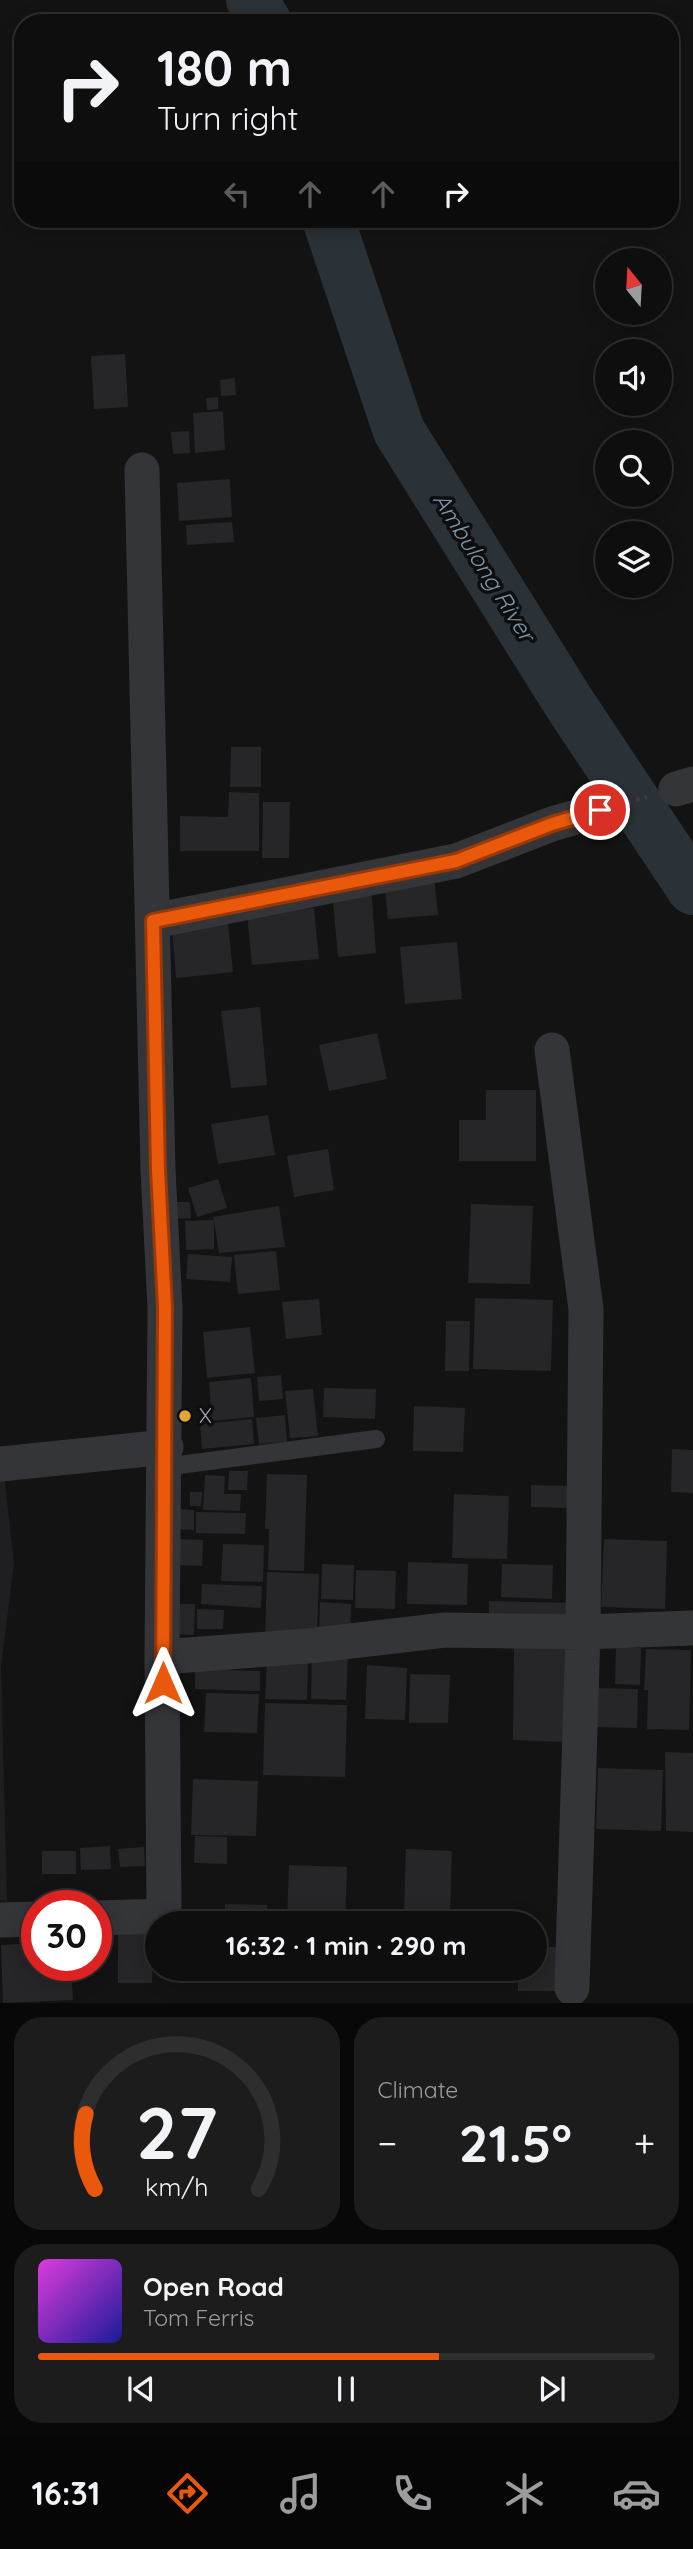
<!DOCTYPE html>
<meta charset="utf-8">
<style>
:root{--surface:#0e0e0f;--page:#1c1c1d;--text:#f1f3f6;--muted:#9b9c9e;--line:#2e2e2f;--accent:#ea580c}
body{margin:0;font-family:Quicksand,sans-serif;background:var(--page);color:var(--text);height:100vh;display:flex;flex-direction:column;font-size:26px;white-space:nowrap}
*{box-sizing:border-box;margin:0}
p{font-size:23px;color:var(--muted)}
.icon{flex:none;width:38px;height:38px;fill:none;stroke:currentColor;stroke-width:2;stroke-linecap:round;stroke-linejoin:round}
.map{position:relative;height:2003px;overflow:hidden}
.details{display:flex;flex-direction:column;gap:14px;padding:14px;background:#080808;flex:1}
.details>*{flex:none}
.top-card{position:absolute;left:14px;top:14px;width:665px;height:214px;border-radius:28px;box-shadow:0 4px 18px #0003,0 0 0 2px var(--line);background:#0e0e0f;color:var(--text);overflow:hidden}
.needle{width:46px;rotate:342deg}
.buttons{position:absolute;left:595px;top:248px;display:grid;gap:14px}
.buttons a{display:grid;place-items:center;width:77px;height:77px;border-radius:50%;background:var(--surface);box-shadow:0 4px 18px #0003,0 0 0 2px var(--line);font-size:35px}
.speed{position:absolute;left:21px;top:1890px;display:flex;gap:14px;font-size:35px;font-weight:700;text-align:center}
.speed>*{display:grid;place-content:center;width:91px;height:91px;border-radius:50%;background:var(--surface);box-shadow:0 4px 18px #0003,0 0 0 2px var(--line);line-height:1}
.speed .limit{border:10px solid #d22;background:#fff;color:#111}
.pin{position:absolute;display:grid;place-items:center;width:60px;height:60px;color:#fff;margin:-30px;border:4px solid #fff;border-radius:50%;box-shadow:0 2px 7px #0007}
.me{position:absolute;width:77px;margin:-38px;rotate:0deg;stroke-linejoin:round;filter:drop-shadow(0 0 5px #0008)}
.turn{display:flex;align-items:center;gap:24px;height:147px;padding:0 28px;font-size:32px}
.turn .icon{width:91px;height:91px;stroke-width:2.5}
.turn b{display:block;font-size:49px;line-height:60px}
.lanes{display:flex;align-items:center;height:66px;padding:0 28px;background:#0003;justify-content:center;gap:35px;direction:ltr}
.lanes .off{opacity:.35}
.big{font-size:52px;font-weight:700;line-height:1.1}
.details .card{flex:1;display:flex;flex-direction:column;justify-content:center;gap:10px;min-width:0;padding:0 24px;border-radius:28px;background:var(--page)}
.details .dial{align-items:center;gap:0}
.dial svg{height:182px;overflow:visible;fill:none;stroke:var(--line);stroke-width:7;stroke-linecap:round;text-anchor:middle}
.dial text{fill:var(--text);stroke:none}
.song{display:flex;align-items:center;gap:21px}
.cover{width:84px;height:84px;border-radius:10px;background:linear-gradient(135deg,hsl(300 70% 55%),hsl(240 70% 35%))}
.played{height:7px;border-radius:4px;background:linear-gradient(90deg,var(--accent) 65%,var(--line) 65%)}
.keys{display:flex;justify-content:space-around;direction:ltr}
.heat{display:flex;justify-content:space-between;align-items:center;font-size:38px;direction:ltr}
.details .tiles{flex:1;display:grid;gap:14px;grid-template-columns:1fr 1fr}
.card:last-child{grid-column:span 2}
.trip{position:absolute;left:145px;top:1911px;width:402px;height:70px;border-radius:35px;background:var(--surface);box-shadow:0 4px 18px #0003,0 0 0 2px var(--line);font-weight:700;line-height:70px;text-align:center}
.tab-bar{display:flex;height:112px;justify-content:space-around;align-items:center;background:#060606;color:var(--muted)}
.tab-bar .icon{width:49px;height:49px}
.tab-bar .selected{color:var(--accent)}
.tab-bar b{font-size:32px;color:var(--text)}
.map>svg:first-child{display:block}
.built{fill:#1f1f21}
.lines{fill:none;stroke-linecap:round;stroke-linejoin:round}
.river{stroke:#2a3237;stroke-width:52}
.building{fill:#262628}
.path{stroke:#3a3c40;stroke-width:4.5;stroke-dasharray:3.5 5;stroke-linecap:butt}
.service{stroke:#343539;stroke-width:18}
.minor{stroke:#343539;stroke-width:35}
.route-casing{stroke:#983908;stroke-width:18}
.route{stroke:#ea580c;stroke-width:12}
.poi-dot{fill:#e1a53e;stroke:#0e0e0f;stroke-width:2.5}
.labels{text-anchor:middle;stroke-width:7;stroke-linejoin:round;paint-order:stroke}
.poi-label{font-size:21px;fill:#a6aab4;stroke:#0e0e0f;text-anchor:start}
.water-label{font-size:23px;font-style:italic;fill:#7f99ac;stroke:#0e0e0f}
</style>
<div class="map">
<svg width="693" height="2003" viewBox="0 0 693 2003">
<rect width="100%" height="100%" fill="#131314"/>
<path class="built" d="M 0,1465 L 3,1465 L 14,1563 L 1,1667 L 7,1901 L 0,1900 Z"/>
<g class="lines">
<path class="river" d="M 252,0 L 266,23
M 328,219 L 399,431 L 569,703 L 693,889"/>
</g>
<path class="building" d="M 125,354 L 128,407 L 94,409 L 91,356 Z
M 235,378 L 236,395 L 221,396 L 220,380 Z
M 218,397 L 218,409 L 207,410 L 206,398 Z
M 223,411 L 225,450 L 195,453 L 193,413 Z
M 189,431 L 190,453 L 173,454 L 171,432 Z
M 230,479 L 232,517 L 179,521 L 177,483 Z
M 232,522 L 234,542 L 187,545 L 186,525 Z
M 231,747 L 261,747 L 261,787 L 230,787 Z
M 229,792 L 259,793 L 259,851 L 180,851 L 180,816 L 228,817 Z
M 263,802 L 290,802 L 289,858 L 262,858 Z
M 434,876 L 438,915 L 388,919 L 384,881 Z
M 371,887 L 376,953 L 338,957 L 332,891 Z
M 314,908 L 319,959 L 252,965 L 247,914 Z
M 228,923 L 233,972 L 176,978 L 172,929 Z
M 457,942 L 462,999 L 405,1004 L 400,947 Z
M 260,1007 L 267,1085 L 231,1088 L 221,1011 Z
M 377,1033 L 387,1079 L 329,1091 L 319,1045 Z
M 486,1090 L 536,1090 L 536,1161 L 459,1161 L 459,1120 L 486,1120 Z
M 268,1115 L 275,1155 L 218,1164 L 211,1124 Z
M 328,1149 L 334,1190 L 294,1197 L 287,1156 Z
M 218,1179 L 227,1208 L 197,1217 L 188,1188 Z
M 173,1202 L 190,1202 L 191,1218 L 173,1219 Z
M 471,1204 L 533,1206 L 530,1284 L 468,1283 Z
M 279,1206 L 285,1247 L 219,1253 L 214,1220 L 214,1249 L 186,1250 L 185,1221 L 214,1220 L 213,1217 Z
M 276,1251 L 280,1290 L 238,1294 L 234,1255 Z
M 188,1254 L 232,1257 L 230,1282 L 186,1279 Z
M 475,1298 L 553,1300 L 551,1371 L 473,1369 Z
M 319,1299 L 322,1335 L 286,1339 L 282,1302 Z
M 446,1321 L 470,1321 L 469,1371 L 445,1371 Z
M 250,1327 L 255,1373 L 207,1378 L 203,1332 Z
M 281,1375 L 283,1399 L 259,1401 L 257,1377 Z
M 251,1378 L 254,1417 L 212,1421 L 209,1382 Z
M 324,1388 L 376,1389 L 375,1419 L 323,1417 Z
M 313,1389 L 318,1436 L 290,1438 L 285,1391 Z
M 414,1406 L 465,1408 L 463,1452 L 413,1451 Z
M 285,1415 L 287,1442 L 259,1444 L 256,1418 Z
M 252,1419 L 254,1444 L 202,1449 L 200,1424 Z
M 672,1449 L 693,1450 L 693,1493 L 671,1492 Z
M 229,1471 L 248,1471 L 247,1490 L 228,1490 Z
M 267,1474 L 307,1475 L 304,1571 L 268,1570 L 269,1529 L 265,1529 Z
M 205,1475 L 225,1476 L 224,1494 L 241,1494 L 240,1511 L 203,1510 Z
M 531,1485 L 571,1486 L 570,1508 L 531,1507 Z
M 190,1492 L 202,1492 L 201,1506 L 190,1506 Z
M 454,1494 L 509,1496 L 507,1559 L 452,1558 Z
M 176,1509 L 194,1510 L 194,1530 L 175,1529 Z
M 196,1512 L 246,1513 L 245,1534 L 196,1533 Z
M 177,1539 L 203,1540 L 202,1566 L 176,1565 Z
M 604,1539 L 667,1541 L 665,1609 L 601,1607 Z
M 223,1544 L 264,1545 L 263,1582 L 221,1581 Z
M 408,1562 L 468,1564 L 467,1605 L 407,1604 Z
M 322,1564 L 354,1565 L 353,1600 L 321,1599 Z
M 502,1564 L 553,1565 L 552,1599 L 501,1597 Z
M 356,1570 L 396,1571 L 395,1609 L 355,1608 Z
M 267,1572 L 319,1574 L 317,1639 L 265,1637 Z
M 202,1584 L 262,1586 L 261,1608 L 201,1604 Z
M 489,1601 L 574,1603 L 573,1628 L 489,1625 Z
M 320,1602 L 351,1604 L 350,1640 L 319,1639 Z
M 174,1604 L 195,1604 L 194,1635 L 174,1634 Z
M 197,1609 L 224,1610 L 223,1629 L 197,1629 Z
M 514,1646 L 569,1647 L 566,1742 L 513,1740 Z
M 616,1647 L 641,1648 L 640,1685 L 615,1684 Z
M 646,1649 L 691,1650 L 689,1730 L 647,1729 L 648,1690 L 644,1690 Z
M 312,1654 L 348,1655 L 346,1700 L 311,1699 Z
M 267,1660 L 308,1661 L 307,1700 L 265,1699 Z
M 367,1665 L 407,1668 L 405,1720 L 365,1719 Z
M 195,1669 L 260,1671 L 260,1691 L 195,1689 Z
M 410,1674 L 450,1675 L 448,1723 L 409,1723 Z
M 592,1688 L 638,1689 L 637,1728 L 590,1727 Z
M 206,1693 L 259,1694 L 257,1733 L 204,1732 Z
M 265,1703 L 347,1705 L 345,1777 L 263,1775 Z
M 665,1752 L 693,1753 L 693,1832 L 666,1831 Z
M 598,1768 L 663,1770 L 661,1831 L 596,1829 Z
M 193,1779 L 258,1781 L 256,1836 L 191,1835 Z
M 195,1836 L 227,1837 L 227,1864 L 194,1863 Z
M 110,1846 L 111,1869 L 81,1870 L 80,1848 Z
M 144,1847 L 145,1866 L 120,1867 L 118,1849 Z
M 406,1849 L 452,1851 L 450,1912 L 404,1910 Z
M 42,1851 L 76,1851 L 76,1874 L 42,1874 Z
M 289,1865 L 347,1867 L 345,1923 L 287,1921 Z
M 225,1904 L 267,1905 L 267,1923 L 225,1923 Z
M 118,1919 L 153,1919 L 152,1983 L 118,1983 Z
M 37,1943 L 37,1965 L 71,1965 L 73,2000 L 3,2003 L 1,1945 Z
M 536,1947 L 564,1947 L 563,1991 L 518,1991 L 518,1969 L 536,1969 Z
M 290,1969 L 352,1969 L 352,1977 L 289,1975 Z"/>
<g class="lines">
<path class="path" d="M 628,802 L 647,797"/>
<path class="service" d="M 164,1467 L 376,1439"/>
<path class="minor" d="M 676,789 L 693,784
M 153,921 L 456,861 L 552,824 L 600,810
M 552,1050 L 586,1309 L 583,1632 L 572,1988
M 0,1464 L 166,1447
M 162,1657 L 308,1646 L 445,1630 L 583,1632 L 693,1628
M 96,1918 L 164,1916 L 162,1657 L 165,1308 L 158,1170 L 142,470
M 0,1920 L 37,1919"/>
</g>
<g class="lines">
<g class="route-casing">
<path id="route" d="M 163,1683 L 165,1308 L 158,1170 L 153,921 L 456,861 L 552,824 L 600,810"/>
</g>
<use href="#route" class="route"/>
</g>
<circle class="poi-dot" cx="185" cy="1416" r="7"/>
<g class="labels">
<g class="poi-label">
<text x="199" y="1423">X</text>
</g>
<g class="water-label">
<text transform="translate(484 567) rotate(58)" y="8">Ambulong River</text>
</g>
</g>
</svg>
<div class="buttons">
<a><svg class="needle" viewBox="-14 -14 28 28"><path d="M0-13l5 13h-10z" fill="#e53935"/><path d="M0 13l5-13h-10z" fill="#9b9c9e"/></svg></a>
<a><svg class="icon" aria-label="sound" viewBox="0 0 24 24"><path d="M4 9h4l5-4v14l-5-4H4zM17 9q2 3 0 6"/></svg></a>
<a><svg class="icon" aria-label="search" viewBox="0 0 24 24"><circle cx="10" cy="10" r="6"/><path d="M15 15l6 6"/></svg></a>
<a><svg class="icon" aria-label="layers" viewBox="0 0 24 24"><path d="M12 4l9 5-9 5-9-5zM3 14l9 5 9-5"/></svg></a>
</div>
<div class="speed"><div class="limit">30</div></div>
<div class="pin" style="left:600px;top:810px;background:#d93025"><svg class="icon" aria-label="arrive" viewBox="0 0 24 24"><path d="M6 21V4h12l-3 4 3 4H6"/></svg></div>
<svg class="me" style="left:163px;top:1683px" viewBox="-20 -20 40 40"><path d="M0-17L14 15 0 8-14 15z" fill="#ea580c" stroke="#fff" stroke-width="4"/></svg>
<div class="trip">16:32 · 1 min · 290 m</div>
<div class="top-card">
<div class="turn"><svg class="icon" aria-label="right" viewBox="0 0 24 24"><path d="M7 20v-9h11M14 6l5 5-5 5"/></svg><div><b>180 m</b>Turn right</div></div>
<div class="lanes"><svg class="icon off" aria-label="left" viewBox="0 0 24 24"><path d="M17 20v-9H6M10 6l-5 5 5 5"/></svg><svg class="icon off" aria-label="ahead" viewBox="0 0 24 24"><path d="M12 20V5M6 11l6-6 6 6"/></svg><svg class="icon off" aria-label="ahead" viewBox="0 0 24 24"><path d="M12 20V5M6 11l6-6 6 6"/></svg><svg class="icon" aria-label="right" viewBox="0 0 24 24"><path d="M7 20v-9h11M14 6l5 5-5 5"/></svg></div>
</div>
</div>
<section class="details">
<div class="tiles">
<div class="card dial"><svg viewBox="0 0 100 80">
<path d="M14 69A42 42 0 1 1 86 69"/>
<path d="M14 69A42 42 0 0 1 10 36" stroke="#ea580c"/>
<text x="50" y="56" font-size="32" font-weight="700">27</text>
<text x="50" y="72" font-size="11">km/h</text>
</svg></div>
<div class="card"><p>Climate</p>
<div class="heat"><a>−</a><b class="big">21.5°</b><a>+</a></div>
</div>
<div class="card">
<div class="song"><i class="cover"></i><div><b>Open Road</b><p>Tom Ferris</p></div></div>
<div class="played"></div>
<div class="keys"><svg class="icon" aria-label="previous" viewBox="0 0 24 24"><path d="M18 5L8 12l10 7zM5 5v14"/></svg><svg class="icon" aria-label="pause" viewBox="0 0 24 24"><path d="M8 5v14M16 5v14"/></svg><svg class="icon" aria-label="next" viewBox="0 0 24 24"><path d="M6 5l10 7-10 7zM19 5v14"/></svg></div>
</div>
</div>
</section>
<nav class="tab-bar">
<b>16:31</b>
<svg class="icon selected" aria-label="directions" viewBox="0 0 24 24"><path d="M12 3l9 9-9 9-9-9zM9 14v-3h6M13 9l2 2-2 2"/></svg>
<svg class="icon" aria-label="music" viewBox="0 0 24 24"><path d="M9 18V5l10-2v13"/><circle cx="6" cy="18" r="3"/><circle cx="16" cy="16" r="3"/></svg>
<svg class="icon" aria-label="phone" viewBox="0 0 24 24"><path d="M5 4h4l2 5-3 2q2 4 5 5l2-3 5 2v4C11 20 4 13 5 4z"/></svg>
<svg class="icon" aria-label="climate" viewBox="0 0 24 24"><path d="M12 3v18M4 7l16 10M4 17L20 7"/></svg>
<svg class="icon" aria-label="car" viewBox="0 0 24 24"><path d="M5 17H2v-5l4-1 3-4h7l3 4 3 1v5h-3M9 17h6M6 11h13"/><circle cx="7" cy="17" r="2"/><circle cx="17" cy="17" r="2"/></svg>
</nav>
